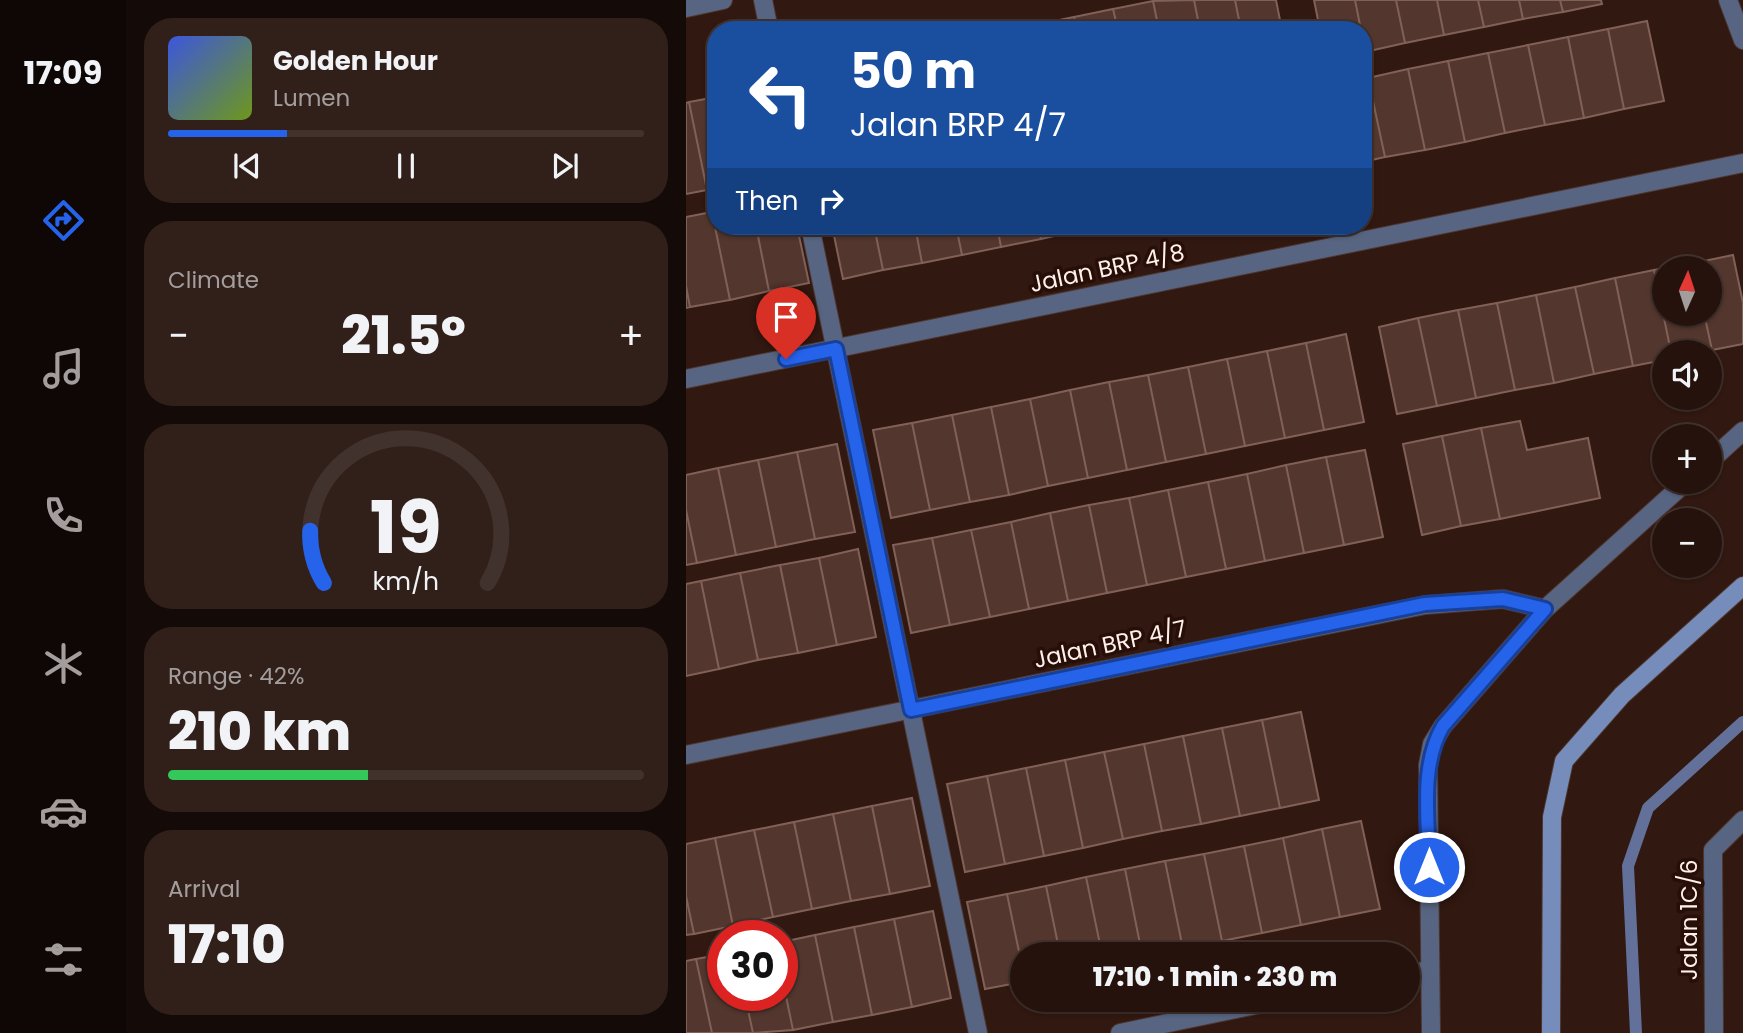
<!DOCTYPE html>
<meta charset="utf-8">
<style>
:root{--surface:#25120c;--page:#31201a;--text:#f1f3f6;--muted:#a39e9d;--line:#42322d;--accent:#2563eb}
body{margin:0;font-family:Poppins,sans-serif;background:var(--page);color:var(--text);height:100vh;display:flex;flex-direction:column;font-size:26px;white-space:nowrap}
*{box-sizing:border-box;margin:0}
p{font-size:23px;color:var(--muted)}
.icon{flex:none;width:38px;height:38px;fill:none;stroke:currentColor;stroke-width:2;stroke-linecap:round;stroke-linejoin:round}
.map{position:relative;flex:1;overflow:hidden}
.side{display:flex;flex-direction:column;gap:18px;padding:18px;background:#140a07;width:560px}
.side>*{flex:none}
.guide{position:absolute;left:21px;top:21px;width:665px;height:214px;border-radius:28px;box-shadow:0 2px 5px #0004,0 0 0 2px var(--line);background:#1a4fa0;color:#fff;overflow:hidden}
.needle{width:46px;rotate:3deg}
.tools{position:absolute;left:966px;top:256px;display:grid;gap:14px}
.tools a{display:grid;place-items:center;width:70px;height:70px;border-radius:50%;background:var(--surface);box-shadow:0 2px 5px #0004,0 0 0 2px var(--line);font-size:35px}
.speed{position:absolute;left:21px;top:920px;display:flex;gap:14px;font-size:35px;font-weight:700;text-align:center}
.speed>*{display:grid;place-content:center;width:91px;height:91px;border-radius:50%;background:var(--surface);box-shadow:0 2px 5px #0004,0 0 0 2px var(--line);line-height:1}
.speed .limit{border:10px solid #d22;background:#fff;color:#111}
.pin{position:absolute;display:grid;place-items:center;width:60px;height:60px;color:#fff;margin:-72px -30px;border-radius:50% 50% 50% 0;rotate:-45deg;box-shadow:0 0 7px #0007}
.pin .icon{rotate:45deg}
.me{position:absolute;width:77px;margin:-38px;rotate:0deg;stroke-linejoin:round;filter:drop-shadow(0 0 5px #0008)}
.turn{display:flex;align-items:center;gap:24px;height:147px;padding:0 28px;font-size:32px}
.turn .icon{width:91px;height:91px;stroke-width:2.5}
.turn b{display:block;font-size:49px;line-height:60px}
.then{display:flex;align-items:center;height:66px;padding:0 28px;background:#0003;gap:14px;font-size:26px}
.big{font-size:52px;font-weight:800;line-height:1.1}
.side .widget{flex:1;display:flex;flex-direction:column;justify-content:center;gap:10px;min-width:0;padding:0 24px;border-radius:28px;background:var(--page)}
.side .dial{align-items:center;gap:0}
.dial svg{height:182px;overflow:visible;fill:none;stroke:var(--line);stroke-width:7;stroke-linecap:round;text-anchor:middle}
.dial text{fill:var(--text);stroke:none}
.song{display:flex;align-items:center;gap:21px}
.cover{width:84px;height:84px;border-radius:10px;background:linear-gradient(135deg,hsl(230 70% 55%),hsl(80 70% 35%))}
.played{height:7px;border-radius:4px;background:linear-gradient(90deg,var(--accent) 25%,var(--line) 25%)}
.keys{display:flex;justify-content:space-around;direction:ltr}
.heat{display:flex;justify-content:space-between;align-items:center;font-size:38px;direction:ltr}
.charge{height:10px;border-radius:5px;background:linear-gradient(90deg,#34c759 42%,var(--line) 0)}
.trip{position:absolute;left:324px;top:942px;width:410px;height:70px;border-radius:35px;background:var(--surface);box-shadow:0 2px 5px #0004,0 0 0 2px var(--line);font-weight:800;line-height:70px;text-align:center}
main{display:flex;flex:1;min-height:0}
.dock{display:flex;flex-direction:column;width:126px;justify-content:space-around;align-items:center;background:#0f0705;color:var(--muted)}
.dock .icon{width:49px;height:49px}
.dock .selected{color:var(--accent)}
.dock b{font-size:32px;color:var(--text)}
.map>svg:first-child{display:block}
.lines{fill:none;stroke-linecap:round;stroke-linejoin:round}
.stream{stroke:#63719a;stroke-width:12}
.building{fill:#53362d;stroke:#816157;stroke-width:2}
.lane-casing{stroke:#4e362f;stroke-width:20}
.street-casing{stroke:#4e362f;stroke-width:20}
.secondary-casing{stroke:#4e362f;stroke-width:20}
.lane{stroke:#576582;stroke-width:18}
.street{stroke:#576582;stroke-width:18}
.secondary{stroke:#768dbb;stroke-width:18}
.route-casing{stroke:#184099;stroke-width:18}
.route{stroke:#2563eb;stroke-width:12}
.labels{text-anchor:middle;stroke-width:7;stroke-linejoin:round;paint-order:stroke}
.street-label{font-size:23px;fill:#fff0eb;stroke:#270e07}
</style>
<main>
<nav class="dock">
<b>17:09</b>
<svg class="icon selected" aria-label="directions" viewBox="0 0 24 24"><path d="M12 3l9 9-9 9-9-9zM9 14v-3h6M13 9l2 2-2 2"/></svg>
<svg class="icon" aria-label="music" viewBox="0 0 24 24"><path d="M9 18V5l10-2v13"/><circle cx="6" cy="18" r="3"/><circle cx="16" cy="16" r="3"/></svg>
<svg class="icon" aria-label="phone" viewBox="0 0 24 24"><path d="M5 4h4l2 5-3 2q2 4 5 5l2-3 5 2v4C11 20 4 13 5 4z"/></svg>
<svg class="icon" aria-label="climate" viewBox="0 0 24 24"><path d="M12 3v18M4 7l16 10M4 17L20 7"/></svg>
<svg class="icon" aria-label="car" viewBox="0 0 24 24"><path d="M5 17H2v-5l4-1 3-4h7l3 4 3 1v5h-3M9 17h6M6 11h13"/><circle cx="7" cy="17" r="2"/><circle cx="17" cy="17" r="2"/></svg>
<svg class="icon" aria-label="filters" viewBox="0 0 24 24"><path d="M4 7h16M4 17h16"/><circle cx="9" cy="7" r="2"/><circle cx="15" cy="17" r="2"/></svg>
</nav>
<section class="side">
<div class="widget">
<div class="song"><i class="cover"></i><div><b>Golden Hour</b><p>Lumen</p></div></div>
<div class="played"></div>
<div class="keys"><svg class="icon" aria-label="previous" viewBox="0 0 24 24"><path d="M18 5L8 12l10 7zM5 5v14"/></svg><svg class="icon" aria-label="pause" viewBox="0 0 24 24"><path d="M8 5v14M16 5v14"/></svg><svg class="icon" aria-label="next" viewBox="0 0 24 24"><path d="M6 5l10 7-10 7zM19 5v14"/></svg></div>
</div>
<div class="widget"><p>Climate</p>
<div class="heat"><a>−</a><b class="big">21.5°</b><a>+</a></div>
</div>
<div class="widget dial"><svg viewBox="0 0 100 80">
<path d="M14 69A42 42 0 1 1 86 69"/>
<path d="M14 69A42 42 0 0 1 8 46" stroke="#2563eb"/>
<text x="50" y="56" font-size="32" font-weight="700">19</text>
<text x="50" y="72" font-size="11">km/h</text>
</svg></div>
<div class="widget"><p>Range · 42%</p><b class="big">210 km</b><div class="charge"></div></div>
<div class="widget"><p>Arrival</p><b class="big">17:10</b></div>
</section>
<div class="map">
<svg width="1057" height="1033" viewBox="0 0 1057 1033">
<rect width="100%" height="100%" fill="#311810"/>
<g class="lines">
<path class="stream" d="M 950,1033 L 942,866 L 962,808 L 1057,722"/>
</g>
<path class="building" d="M 508,0 L 549,0 L 555,30 L 514,30 Z
M 508,0 L 514,30 L 473,30 L 467,1 Z
M 549,0 L 590,0 L 596,30 L 555,30 Z
M 628,0 L 669,0 L 675,30 L 634,30 Z
M 669,0 L 710,0 L 719,43 L 679,52 L 677,30 L 675,30 Z
M 710,0 L 751,0 L 758,35 L 719,43 Z
M 751,0 L 792,0 L 798,27 L 758,35 Z
M 792,0 L 833,0 L 837,19 L 798,27 Z
M 833,0 L 874,0 L 877,12 L 837,19 Z
M 874,0 L 915,0 L 916,4 L 877,12 Z
M 467,1 L 473,30 L 432,30 L 427,9 Z
M 427,9 L 432,30 L 391,30 L 388,17 Z
M 388,17 L 391,30 L 350,30 L 349,25 Z
M 961,21 L 978,101 L 938,109 L 922,29 Z
M 349,25 L 350,30 L 327,30 Z
M 922,29 L 938,109 L 898,118 L 882,37 Z
M 882,37 L 898,118 L 859,125 L 842,45 Z
M 842,45 L 859,125 L 819,133 L 802,53 Z
M 802,53 L 819,133 L 779,142 L 762,61 Z
M 762,61 L 779,142 L 739,150 L 722,69 Z
M 722,69 L 739,150 L 699,157 L 682,78 Z
M 682,78 L 699,157 L 677,162 L 677,79 Z
M 30,97 L 30,188 L 21,190 L 3,102 Z
M 3,102 L 21,190 L 0,194 L 0,103 Z
M 30,211 L 30,226 L 70,226 L 83,291 L 44,300 L 26,212 Z
M 26,212 L 44,300 L 4,307 L 0,286 L 0,217 Z
M 70,226 L 111,226 L 123,283 L 83,291 Z
M 146,226 L 188,226 L 197,270 L 157,279 Z
M 188,226 L 229,226 L 236,263 L 197,270 Z
M 229,226 L 270,226 L 276,255 L 236,263 Z
M 270,226 L 311,226 L 315,247 L 276,255 Z
M 311,226 L 352,226 L 355,239 L 315,247 Z
M 352,226 L 393,226 L 394,230 L 355,239 Z
M 393,226 L 416,226 L 394,230 Z
M 1047,255 L 1057,303 L 1057,344 L 1026,350 L 1018,313 L 1024,313 L 1024,268 L 1009,268 L 1008,263 Z
M 1008,263 L 1009,268 L 982,268 Z
M 978,268 L 978,313 L 1018,313 L 1026,350 L 985,352 L 968,270 Z
M 968,270 L 985,352 L 978,352 L 978,360 L 947,366 L 929,278 Z
M 929,278 L 947,366 L 908,374 L 889,287 Z
M 0,286 L 4,307 L 0,308 Z
M 889,287 L 908,374 L 868,383 L 850,295 Z
M 850,295 L 868,383 L 829,390 L 811,303 Z
M 811,303 L 829,390 L 790,398 L 772,310 Z
M 772,310 L 790,398 L 751,406 L 732,318 Z
M 732,318 L 751,406 L 711,414 L 693,327 Z
M 660,334 L 678,422 L 638,430 L 620,343 Z
M 620,343 L 638,430 L 599,438 L 581,351 Z
M 581,351 L 599,438 L 559,446 L 541,359 Z
M 541,359 L 559,446 L 520,454 L 502,367 Z
M 502,367 L 520,454 L 480,462 L 462,375 Z
M 462,375 L 480,462 L 441,470 L 423,382 Z
M 423,382 L 441,470 L 402,478 L 384,390 Z
M 384,390 L 402,478 L 362,486 L 344,399 Z
M 344,399 L 362,486 L 323,495 L 305,407 Z
M 305,407 L 323,495 L 284,502 L 266,415 Z
M 266,415 L 284,502 L 244,510 L 226,423 Z
M 834,421 L 841,450 L 902,438 L 914,498 L 814,519 L 795,428 Z
M 226,423 L 244,510 L 205,518 L 187,430 Z
M 795,428 L 814,519 L 775,526 L 756,436 Z
M 756,436 L 775,526 L 736,535 L 717,444 Z
M 151,444 L 169,532 L 129,539 L 111,452 Z
M 679,450 L 697,537 L 658,545 L 640,457 Z
M 111,452 L 129,539 L 90,547 L 72,460 Z
M 640,457 L 658,545 L 618,553 L 600,465 Z
M 72,460 L 90,547 L 50,555 L 32,468 Z
M 600,465 L 618,553 L 579,561 L 561,474 Z
M 32,468 L 50,555 L 11,563 L 0,510 L 0,475 Z
M 561,474 L 579,561 L 540,569 L 522,482 Z
M 522,482 L 540,569 L 500,577 L 482,490 Z
M 482,490 L 500,577 L 461,585 L 443,498 Z
M 443,498 L 461,585 L 421,593 L 403,505 Z
M 403,505 L 421,593 L 382,601 L 364,513 Z
M 0,510 L 11,563 L 0,565 Z
M 364,513 L 382,601 L 343,609 L 325,522 Z
M 325,522 L 343,609 L 304,617 L 285,530 Z
M 285,530 L 304,617 L 264,625 L 246,538 Z
M 246,538 L 264,625 L 225,633 L 207,545 Z
M 172,549 L 190,637 L 151,645 L 133,558 Z
M 133,558 L 151,645 L 112,653 L 94,565 Z
M 94,565 L 112,653 L 72,660 L 54,573 Z
M 54,573 L 72,660 L 33,669 L 15,581 Z
M 15,581 L 33,669 L 0,676 L 0,584 Z
M 615,712 L 633,800 L 594,808 L 576,720 Z
M 576,720 L 594,808 L 554,816 L 536,728 Z
M 536,728 L 554,816 L 515,824 L 497,736 Z
M 497,736 L 515,824 L 476,831 L 458,744 Z
M 458,744 L 476,831 L 437,839 L 418,752 Z
M 418,752 L 437,839 L 397,848 L 379,760 Z
M 379,760 L 397,848 L 358,856 L 340,768 Z
M 340,768 L 358,856 L 319,864 L 301,776 Z
M 301,776 L 319,864 L 279,872 L 261,784 Z
M 226,798 L 244,886 L 204,894 L 186,806 Z
M 186,806 L 204,894 L 165,901 L 147,814 Z
M 147,814 L 165,901 L 126,909 L 108,822 Z
M 675,821 L 694,909 L 654,917 L 636,829 Z
M 108,822 L 126,909 L 87,917 L 68,830 Z
M 636,829 L 654,917 L 615,925 L 597,838 Z
M 68,830 L 87,917 L 47,926 L 29,838 Z
M 29,838 L 47,926 L 8,934 L 0,896 L 0,844 Z
M 597,838 L 615,925 L 576,933 L 558,846 Z
M 558,846 L 576,933 L 536,941 L 518,854 Z
M 518,854 L 536,941 L 497,949 L 479,861 Z
M 479,861 L 497,949 L 456,954 L 439,869 Z
M 439,869 L 456,954 L 416,954 L 400,877 Z
M 400,877 L 416,954 L 374,954 L 360,886 Z
M 360,886 L 374,954 L 336,954 L 336,966 L 321,894 Z
M 321,894 L 336,966 L 336,982 L 299,989 L 281,902 Z
M 0,896 L 8,934 L 0,935 Z
M 247,911 L 265,998 L 226,1007 L 208,919 Z
M 208,919 L 226,1007 L 186,1015 L 168,927 Z
M 168,927 L 186,1015 L 147,1022 L 129,935 Z
M 129,935 L 147,1022 L 107,1030 L 96,977 L 96,942 Z
M 37,954 L 37,996 L 59,996 L 67,1033 L 26,1033 L 10,959 Z
M 10,959 L 26,1033 L 0,1033 L 0,961 Z
M 96,977 L 107,1030 L 67,1033 L 59,996 L 96,996 Z"/>
<g class="lines">
<g class="lane-casing">
<path id="lane" d="M 77,0 L 83,30
M 124,226 L 292,1033"/>
</g>
<g class="street-casing">
<path id="street" d="M 1042,0 L 1057,40
M 0,8 L 37,0
M 0,379 L 1057,163
M 1024,461 L 1057,431
M 0,755 L 739,605 L 817,599 L 859,609
M 721,974 L 743,970
M 434,1033 L 598,999
M 745,1033 L 742,765 L 746,744 L 757,726 L 859,609 L 1001,481
M 1028,1033 L 1027,850 L 1057,820"/>
</g>
<g class="secondary-casing">
<path id="secondary" d="M 865,1033 L 866,817 L 878,761 L 936,695 L 1057,586"/>
</g>
<use href="#lane" class="lane"/>
<use href="#street" class="street"/>
<use href="#secondary" class="secondary"/>
</g>
<g class="lines">
<g class="route-casing">
<path id="route" d="M 100,359 L 150,349 L 225,710 L 739,604 L 817,599 L 859,609 L 757,726 C 733,767 743,821 743,867"/>
</g>
<use href="#route" class="route"/>
</g>
<g class="labels">
<g class="street-label">
<text transform="translate(421 268) rotate(-12)" y="8">Jalan BRP 4/8</text>
<text transform="translate(424 644) rotate(-12)" y="8">Jalan BRP 4/7</text>
<text transform="translate(1003 920) rotate(-90)" y="8">Jalan 1C/6</text>
</g>
</g>
</svg>
<div class="tools">
<a><svg class="needle" viewBox="-14 -14 28 28"><path d="M0-13l5 13h-10z" fill="#e53935"/><path d="M0 13l5-13h-10z" fill="#a39e9d"/></svg></a>
<a><svg class="icon" aria-label="sound" viewBox="0 0 24 24"><path d="M4 9h4l5-4v14l-5-4H4zM17 9q2 3 0 6"/></svg></a>
<a>+</a>
<a>−</a>
</div>
<div class="speed"><div class="limit">30</div></div>
<div class="pin" style="left:100px;top:359px;background:#d93025"><svg class="icon" aria-label="arrive" viewBox="0 0 24 24"><path d="M6 21V4h12l-3 4 3 4H6"/></svg></div>
<svg class="me" style="left:743px;top:867px" viewBox="-20 -20 40 40"><circle r="17" fill="#2563eb" stroke="#fff" stroke-width="3"/><path d="M0-11L8 9 0 5-8 9z" fill="#fff"/></svg>
<div class="trip">17:10 · 1 min · 230 m</div>
<div class="guide">
<div class="turn"><svg class="icon" aria-label="left" viewBox="0 0 24 24"><path d="M17 20v-9H6M10 6l-5 5 5 5"/></svg><div><b>50 m</b>Jalan BRP 4/7</div></div>
<div class="then">Then<svg class="icon" aria-label="right" viewBox="0 0 24 24"><path d="M7 20v-9h11M14 6l5 5-5 5"/></svg></div>
</div>
</div>
</main>
